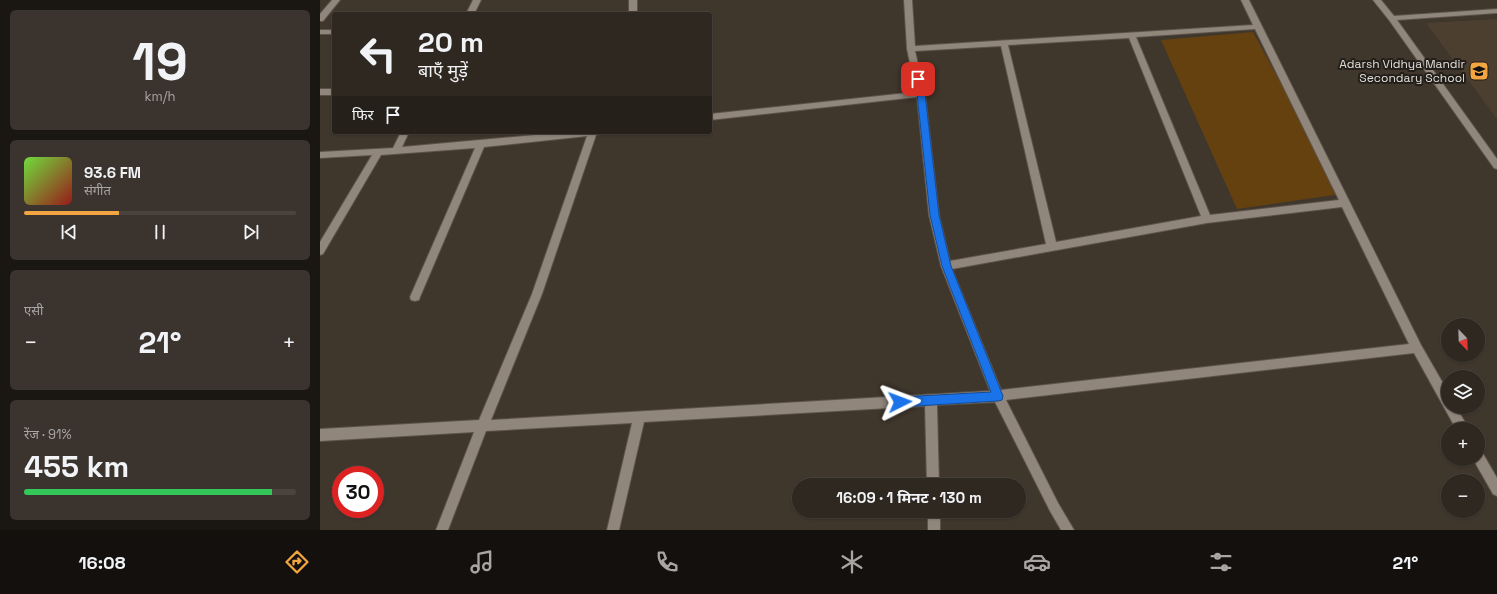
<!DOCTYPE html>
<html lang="hi">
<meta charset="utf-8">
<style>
:root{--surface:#2f2821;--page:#3b342e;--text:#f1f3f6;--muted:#a7a6a5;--line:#4a443f;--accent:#f2a541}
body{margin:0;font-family:"Space Grotesk","Noto Sans Devanagari",sans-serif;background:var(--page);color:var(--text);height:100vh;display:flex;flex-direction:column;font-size:15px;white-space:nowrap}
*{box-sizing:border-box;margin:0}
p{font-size:13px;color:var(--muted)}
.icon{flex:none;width:22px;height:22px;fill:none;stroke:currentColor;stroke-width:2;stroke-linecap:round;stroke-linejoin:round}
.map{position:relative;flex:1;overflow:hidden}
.panel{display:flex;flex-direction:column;gap:10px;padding:10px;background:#1a1612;width:320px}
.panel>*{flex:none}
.guide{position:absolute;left:12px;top:12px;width:380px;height:122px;border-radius:4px;box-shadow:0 1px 3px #0004,0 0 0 1px var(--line);background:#2f2821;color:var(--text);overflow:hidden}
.needle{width:26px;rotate:157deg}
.buttons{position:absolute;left:1121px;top:318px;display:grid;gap:8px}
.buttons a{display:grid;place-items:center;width:44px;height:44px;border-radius:50%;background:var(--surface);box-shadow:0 1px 3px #0004,0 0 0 1px var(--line);font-size:20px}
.speed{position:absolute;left:12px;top:466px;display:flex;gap:8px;font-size:20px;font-weight:700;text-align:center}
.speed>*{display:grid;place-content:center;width:52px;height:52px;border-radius:50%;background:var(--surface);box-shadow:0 1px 3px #0004,0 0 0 1px var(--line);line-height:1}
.speed .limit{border:6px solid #d22;background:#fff;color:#111}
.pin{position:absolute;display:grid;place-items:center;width:34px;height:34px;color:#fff;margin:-17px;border-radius:8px;box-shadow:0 2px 6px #0006}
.me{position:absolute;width:44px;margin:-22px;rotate:87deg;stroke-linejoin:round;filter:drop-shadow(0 0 3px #0008)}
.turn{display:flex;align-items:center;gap:14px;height:84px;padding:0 20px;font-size:18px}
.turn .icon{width:52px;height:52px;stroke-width:2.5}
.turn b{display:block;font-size:28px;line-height:34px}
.then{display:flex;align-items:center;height:38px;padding:0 20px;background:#0003;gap:8px;font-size:15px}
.big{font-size:30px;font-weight:700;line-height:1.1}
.panel .card{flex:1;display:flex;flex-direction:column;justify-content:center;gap:6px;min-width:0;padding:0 14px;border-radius:6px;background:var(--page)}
.panel .dial{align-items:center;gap:0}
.dial b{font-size:52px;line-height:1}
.song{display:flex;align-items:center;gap:12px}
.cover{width:48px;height:48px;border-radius:6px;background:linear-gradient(135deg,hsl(100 70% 55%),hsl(0 70% 35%))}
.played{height:4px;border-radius:2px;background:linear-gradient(90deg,var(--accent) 35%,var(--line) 35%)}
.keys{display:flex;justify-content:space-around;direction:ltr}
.heat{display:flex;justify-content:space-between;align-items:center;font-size:22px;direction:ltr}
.charge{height:6px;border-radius:3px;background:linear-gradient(90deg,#34c759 91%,var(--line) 0)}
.trip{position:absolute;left:472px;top:478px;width:234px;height:40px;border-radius:20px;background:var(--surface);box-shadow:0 1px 3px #0004,0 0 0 1px var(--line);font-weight:700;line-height:40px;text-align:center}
.tab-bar{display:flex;height:64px;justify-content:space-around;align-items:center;background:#13100d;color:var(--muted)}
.tab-bar .icon{width:28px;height:28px}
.tab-bar .active{color:var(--accent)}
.tab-bar b{font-size:18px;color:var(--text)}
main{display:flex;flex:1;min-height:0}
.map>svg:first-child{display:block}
.built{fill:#4d3f30}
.green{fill:#664110}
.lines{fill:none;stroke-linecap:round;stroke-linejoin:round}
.minor-casing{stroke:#5b534b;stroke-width:2}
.minor{fill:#90867b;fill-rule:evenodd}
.route{fill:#1a73e8;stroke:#114b97}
.labels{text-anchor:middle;stroke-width:4;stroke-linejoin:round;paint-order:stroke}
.far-poi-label{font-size:12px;fill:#e3ddd7;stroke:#221e1a;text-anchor:end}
</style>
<main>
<section class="panel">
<div class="card dial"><b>19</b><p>km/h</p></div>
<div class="card">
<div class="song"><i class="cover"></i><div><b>93.6 FM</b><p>संगीत</p></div></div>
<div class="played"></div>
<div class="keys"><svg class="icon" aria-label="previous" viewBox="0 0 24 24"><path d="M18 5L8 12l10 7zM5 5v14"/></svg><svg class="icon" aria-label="pause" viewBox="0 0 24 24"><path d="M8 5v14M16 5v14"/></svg><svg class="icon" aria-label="next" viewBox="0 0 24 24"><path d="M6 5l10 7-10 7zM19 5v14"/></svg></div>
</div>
<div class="card"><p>एसी</p>
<div class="heat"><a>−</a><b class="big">21°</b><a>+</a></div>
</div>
<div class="card"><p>रेंज · 91%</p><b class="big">455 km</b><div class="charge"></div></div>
</section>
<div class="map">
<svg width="1177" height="530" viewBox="0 0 1177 530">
<rect width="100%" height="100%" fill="#3f362c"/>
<path class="built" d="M 1177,19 L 1177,119 L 1106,23 Z"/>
<path class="green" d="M 933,32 L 1021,194 L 917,209 L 841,40 Z"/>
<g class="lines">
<g class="minor-casing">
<path id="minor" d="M 12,0 L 20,0 L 3,21 L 0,21 L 0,14 Z
M 153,0 L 161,0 L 154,14 L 146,14 Z
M 309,0 L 317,0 L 317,14 L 309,14 Z
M 584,0 L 592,0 L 595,46 L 933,25 L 921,0 L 929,0 L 1101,345 L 1128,392 L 1128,407 L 1136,407 L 1149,429 L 1136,429 L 1094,353 L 686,400 L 738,503 L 754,530 L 741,530 L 730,511 L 675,402 L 617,405 L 619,485 L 607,485 L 605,406 L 324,422 L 299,530 L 287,530 L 312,423 L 166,431 L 128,530 L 116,530 L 154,432 L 0,441 L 0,429 L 159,420 L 212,294 L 267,136 L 164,147 L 100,297 L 99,300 L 95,301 L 91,300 L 90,297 L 155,148 L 61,155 L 3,254 L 0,255 L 0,242 L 52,155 L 0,158 L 0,152 L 73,148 L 81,132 L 89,132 L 82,147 L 248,132 L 281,132 L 280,134 L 276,135 L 222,294 L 171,420 L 670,391 L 621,266 L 609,215 L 597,97 L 390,120 L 390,114 L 596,92 L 587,49 ZM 935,29 L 1019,200 L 890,215 L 816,37 ZM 809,38 L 881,216 L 736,242 L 688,45 ZM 681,46 L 726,244 L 630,261 L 619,215 L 605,94 L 595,51 ZM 1022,207 L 1089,344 L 681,390 L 632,269 L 887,223 Z
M 1053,0 L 1061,0 L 1074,16 L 1177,9 L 1177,13 L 1077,20 L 1177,159 L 1177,169 L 1174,168 L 1069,20 Z
M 0,30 L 14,30 L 14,34 L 0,34 Z
M 0,89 L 14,89 L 14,95 L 0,95 Z
M 1158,450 L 1162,452 L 1177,478 L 1177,496 L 1173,494 L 1153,459 L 1158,459 Z
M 608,511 L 620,511 L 620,530 L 608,530 Z"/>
</g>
<use href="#minor" class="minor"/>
</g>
<path class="route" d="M 595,77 L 598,77 L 601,79 L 605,94 L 619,215 L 631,266 L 683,396 L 682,400 L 678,401 L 580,407 L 577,405 L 575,402 L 577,398 L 580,397 L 671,392 L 622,266 L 610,215 L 597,94 L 594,79 Z"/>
<defs>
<g id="school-square" transform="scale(1)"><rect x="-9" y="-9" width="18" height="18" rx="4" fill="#f2a541" stroke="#221e1a"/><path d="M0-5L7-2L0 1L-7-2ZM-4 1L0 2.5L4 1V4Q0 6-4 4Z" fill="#111"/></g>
</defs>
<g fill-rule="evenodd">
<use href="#school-square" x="1159" y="71"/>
</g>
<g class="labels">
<g class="far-poi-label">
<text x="1145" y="68">Adarsh Vidhya Mandir<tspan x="1145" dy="14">Secondary School</tspan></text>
</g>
</g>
</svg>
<div class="buttons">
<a><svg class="needle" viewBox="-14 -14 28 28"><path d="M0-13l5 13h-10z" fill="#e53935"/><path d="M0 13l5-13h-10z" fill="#a7a6a5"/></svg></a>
<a><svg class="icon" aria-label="layers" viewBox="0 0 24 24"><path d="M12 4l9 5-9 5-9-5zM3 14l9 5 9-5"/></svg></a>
<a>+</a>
<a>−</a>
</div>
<div class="speed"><div class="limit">30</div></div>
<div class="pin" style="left:598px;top:79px;background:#d93025"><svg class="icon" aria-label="arrive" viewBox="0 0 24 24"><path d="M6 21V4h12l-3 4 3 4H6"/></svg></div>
<svg class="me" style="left:580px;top:402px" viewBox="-20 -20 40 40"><path d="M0-17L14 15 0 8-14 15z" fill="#1a73e8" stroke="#fff" stroke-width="4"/></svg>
<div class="trip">16:09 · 1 मिनट · 130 m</div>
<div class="guide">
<div class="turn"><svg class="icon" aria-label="left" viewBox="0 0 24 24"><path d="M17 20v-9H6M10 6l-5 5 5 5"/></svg><div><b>20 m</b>बाएँ मुड़ें</div></div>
<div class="then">फिर<svg class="icon" aria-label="arrive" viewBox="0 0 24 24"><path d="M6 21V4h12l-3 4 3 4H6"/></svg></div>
</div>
</div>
</main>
<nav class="tab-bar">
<b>16:08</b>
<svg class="icon active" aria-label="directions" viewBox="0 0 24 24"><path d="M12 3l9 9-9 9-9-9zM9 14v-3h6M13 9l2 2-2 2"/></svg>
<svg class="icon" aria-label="music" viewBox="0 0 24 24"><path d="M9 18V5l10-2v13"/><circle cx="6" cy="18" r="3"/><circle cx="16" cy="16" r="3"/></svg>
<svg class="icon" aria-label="phone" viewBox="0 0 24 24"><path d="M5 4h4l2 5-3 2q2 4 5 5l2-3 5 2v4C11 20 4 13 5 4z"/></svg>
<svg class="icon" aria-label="climate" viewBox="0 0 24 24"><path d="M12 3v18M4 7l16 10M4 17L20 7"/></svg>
<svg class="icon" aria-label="car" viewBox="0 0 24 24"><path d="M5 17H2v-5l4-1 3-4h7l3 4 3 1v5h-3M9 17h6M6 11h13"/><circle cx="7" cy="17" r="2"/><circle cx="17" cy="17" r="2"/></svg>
<svg class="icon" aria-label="filters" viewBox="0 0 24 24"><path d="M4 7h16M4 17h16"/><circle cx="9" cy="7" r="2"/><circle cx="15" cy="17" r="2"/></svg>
<b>21°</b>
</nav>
